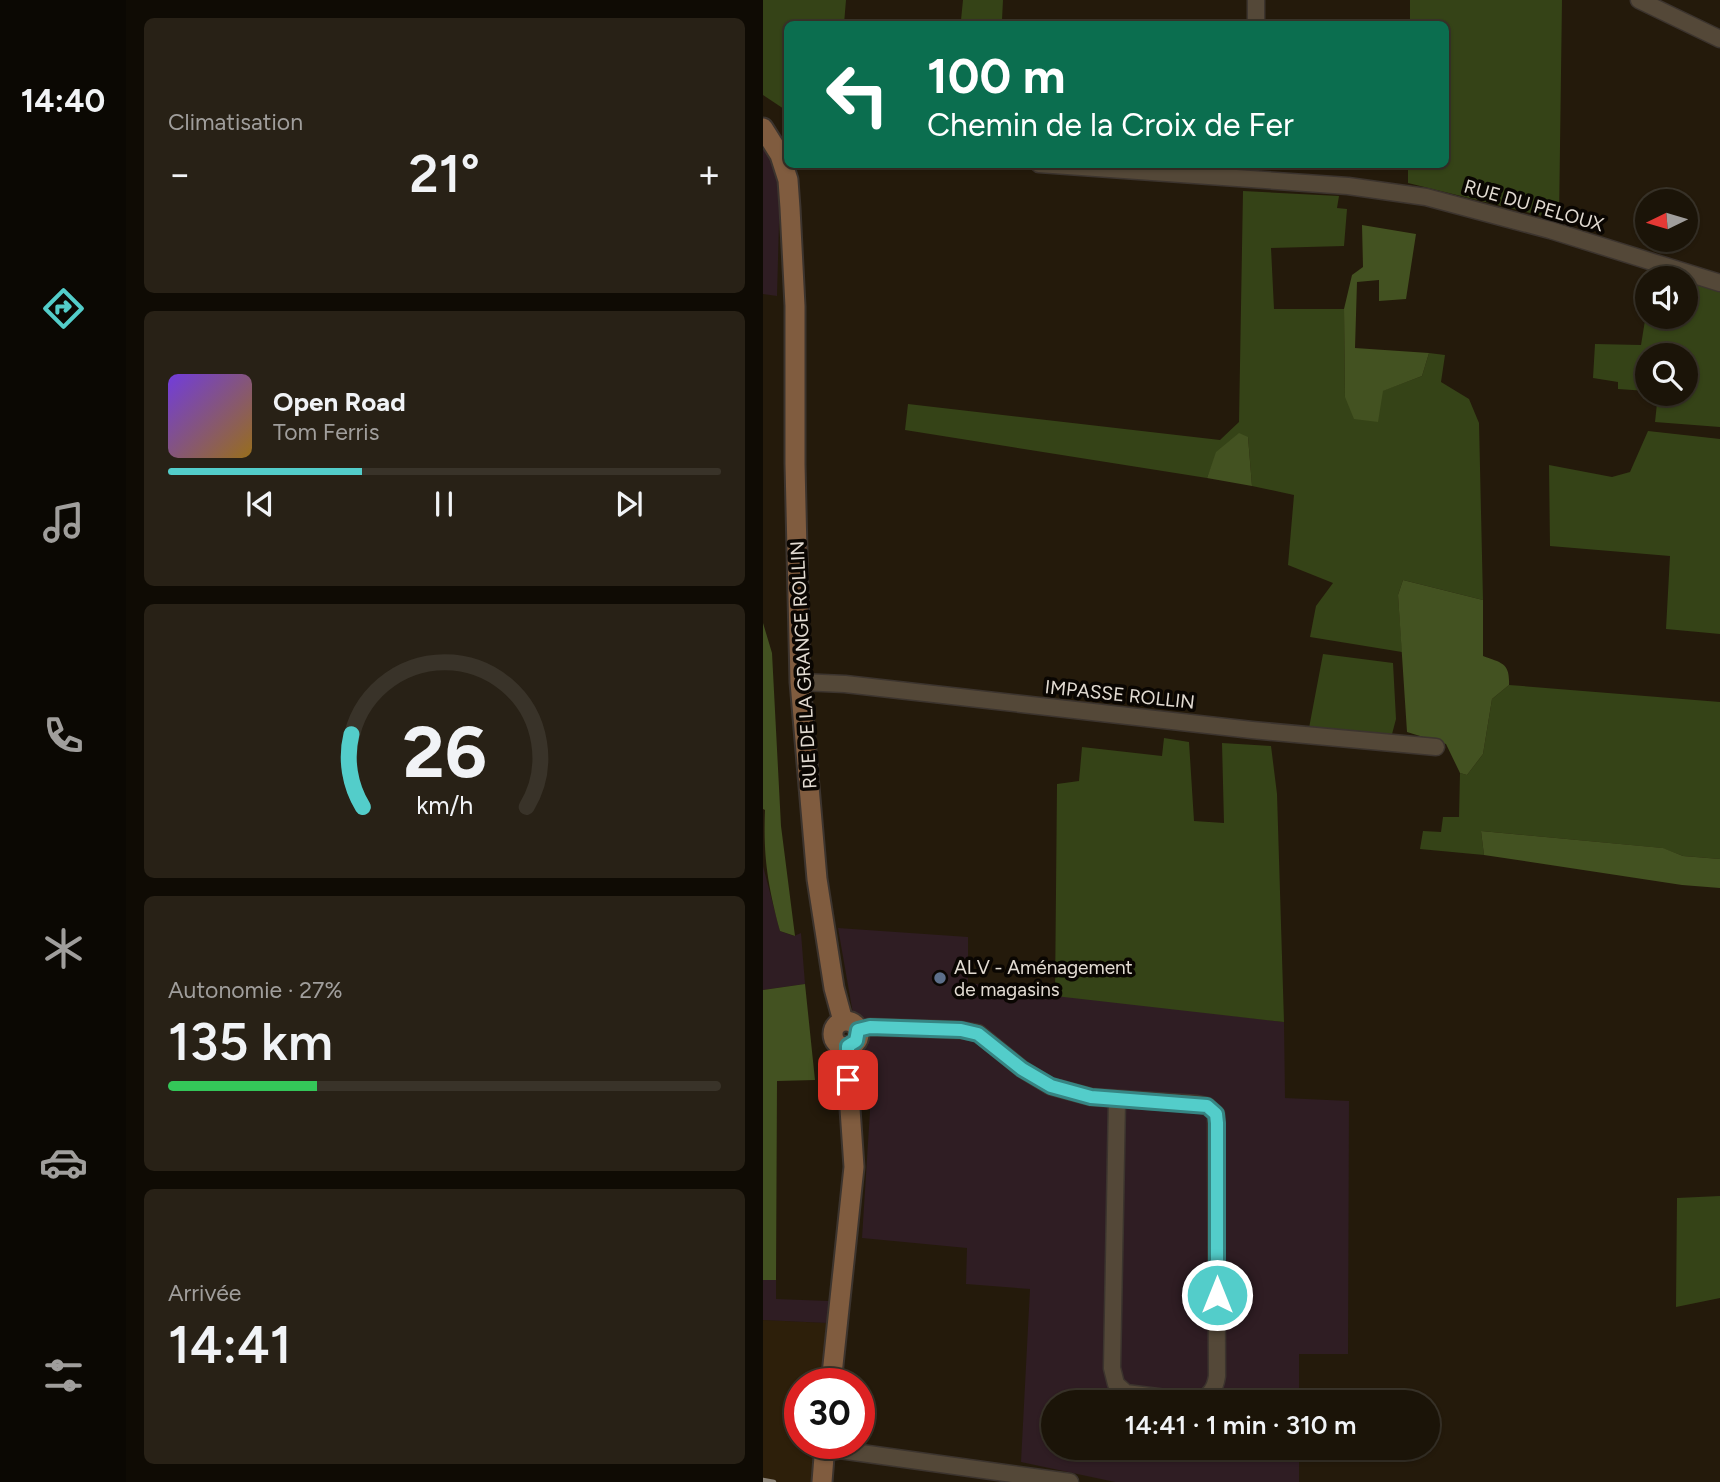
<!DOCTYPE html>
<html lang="fr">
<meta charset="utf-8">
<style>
:root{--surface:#1b1408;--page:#282116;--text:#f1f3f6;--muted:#a09e9c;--line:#393329;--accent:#53cdca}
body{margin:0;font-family:Figtree,sans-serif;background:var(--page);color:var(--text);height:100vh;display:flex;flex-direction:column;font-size:26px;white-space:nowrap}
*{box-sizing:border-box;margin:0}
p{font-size:23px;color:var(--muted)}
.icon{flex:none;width:38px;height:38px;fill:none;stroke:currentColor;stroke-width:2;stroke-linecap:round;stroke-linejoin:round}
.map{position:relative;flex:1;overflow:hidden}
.drawer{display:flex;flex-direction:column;gap:18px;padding:18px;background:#0f0b04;width:637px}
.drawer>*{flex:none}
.guide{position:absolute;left:21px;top:21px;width:665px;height:147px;border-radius:10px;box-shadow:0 2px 5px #0004,0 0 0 2px var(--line);background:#0b6e4f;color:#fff;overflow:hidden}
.needle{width:46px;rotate:265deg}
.fabs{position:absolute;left:872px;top:189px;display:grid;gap:14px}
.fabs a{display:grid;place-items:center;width:63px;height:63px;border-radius:50%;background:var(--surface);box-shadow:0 2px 5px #0004,0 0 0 2px var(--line);font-size:35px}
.speed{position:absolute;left:21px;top:1368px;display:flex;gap:14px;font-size:35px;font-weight:700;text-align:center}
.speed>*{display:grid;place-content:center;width:91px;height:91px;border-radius:50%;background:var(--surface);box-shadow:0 2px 5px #0004,0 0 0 2px var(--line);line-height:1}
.speed .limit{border:10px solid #d22;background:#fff;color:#111}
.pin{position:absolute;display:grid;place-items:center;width:60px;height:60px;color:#fff;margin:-30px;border-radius:14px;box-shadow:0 4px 10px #0006}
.me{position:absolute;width:77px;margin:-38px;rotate:0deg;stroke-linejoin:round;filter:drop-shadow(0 0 5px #0008)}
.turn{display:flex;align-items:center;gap:24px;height:147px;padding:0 28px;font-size:32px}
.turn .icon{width:91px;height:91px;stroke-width:2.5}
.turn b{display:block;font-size:49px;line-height:60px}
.big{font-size:52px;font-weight:600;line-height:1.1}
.drawer .tile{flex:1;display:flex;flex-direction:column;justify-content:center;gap:10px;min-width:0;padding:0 24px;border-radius:10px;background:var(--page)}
.drawer .dial{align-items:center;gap:0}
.dial svg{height:182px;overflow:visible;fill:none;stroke:var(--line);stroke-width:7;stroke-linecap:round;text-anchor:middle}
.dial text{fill:var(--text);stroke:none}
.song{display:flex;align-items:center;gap:21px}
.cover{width:84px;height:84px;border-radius:10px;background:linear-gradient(135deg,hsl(260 70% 55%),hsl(40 70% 35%))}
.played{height:7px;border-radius:4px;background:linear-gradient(90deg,var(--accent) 35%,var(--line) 35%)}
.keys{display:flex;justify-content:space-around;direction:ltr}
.heat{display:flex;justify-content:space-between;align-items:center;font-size:38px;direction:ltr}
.charge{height:10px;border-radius:5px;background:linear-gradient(90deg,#34c759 27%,var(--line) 0)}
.trip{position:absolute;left:278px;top:1390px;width:399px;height:70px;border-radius:35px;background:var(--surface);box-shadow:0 2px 5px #0004,0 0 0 2px var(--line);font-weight:600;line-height:70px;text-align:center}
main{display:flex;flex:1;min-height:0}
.dock{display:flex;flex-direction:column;width:126px;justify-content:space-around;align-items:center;background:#0b0803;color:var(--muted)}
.dock .icon{width:49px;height:49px}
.dock .on{color:var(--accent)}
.dock b{font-size:32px;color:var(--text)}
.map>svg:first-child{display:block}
.built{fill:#2d1f0a}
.industrial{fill:#2f1d23}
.green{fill:#354317}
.forest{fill:#435221}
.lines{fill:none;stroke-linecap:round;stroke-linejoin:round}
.minor-casing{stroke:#3c342e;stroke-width:19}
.secondary-casing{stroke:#3c342e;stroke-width:23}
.minor{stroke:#544838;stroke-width:16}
.secondary{stroke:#805c3f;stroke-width:19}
.rail{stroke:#898175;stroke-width:4.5}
.route-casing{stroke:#368583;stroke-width:18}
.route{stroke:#53cdca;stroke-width:12}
.service-dot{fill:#5c6f8a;stroke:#0a0602;stroke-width:2.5}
.labels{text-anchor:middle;stroke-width:7;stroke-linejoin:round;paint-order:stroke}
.street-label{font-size:19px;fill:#e3dcd3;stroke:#0a0602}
.poi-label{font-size:19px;fill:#e3dcd3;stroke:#0a0602;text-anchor:start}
</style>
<main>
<nav class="dock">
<b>14:40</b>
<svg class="icon on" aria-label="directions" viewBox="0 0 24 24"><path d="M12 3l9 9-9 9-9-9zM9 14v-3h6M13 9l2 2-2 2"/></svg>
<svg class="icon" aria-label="music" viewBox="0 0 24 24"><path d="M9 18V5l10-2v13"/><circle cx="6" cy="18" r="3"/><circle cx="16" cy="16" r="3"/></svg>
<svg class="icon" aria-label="phone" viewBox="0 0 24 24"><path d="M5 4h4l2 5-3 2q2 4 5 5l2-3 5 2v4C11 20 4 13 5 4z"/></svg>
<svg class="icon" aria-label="climate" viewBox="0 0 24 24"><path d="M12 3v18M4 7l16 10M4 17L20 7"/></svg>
<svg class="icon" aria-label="car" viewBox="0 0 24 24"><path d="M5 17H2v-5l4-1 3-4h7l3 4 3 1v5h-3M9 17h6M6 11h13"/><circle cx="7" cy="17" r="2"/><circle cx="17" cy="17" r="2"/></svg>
<svg class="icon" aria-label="filters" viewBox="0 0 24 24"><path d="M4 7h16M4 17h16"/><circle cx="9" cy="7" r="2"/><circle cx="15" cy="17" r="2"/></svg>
</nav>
<section class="drawer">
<div class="tile"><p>Climatisation</p>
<div class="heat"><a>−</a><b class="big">21°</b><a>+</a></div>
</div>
<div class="tile">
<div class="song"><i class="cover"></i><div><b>Open Road</b><p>Tom Ferris</p></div></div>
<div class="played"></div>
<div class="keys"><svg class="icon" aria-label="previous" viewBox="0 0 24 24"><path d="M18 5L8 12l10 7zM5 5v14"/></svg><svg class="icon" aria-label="pause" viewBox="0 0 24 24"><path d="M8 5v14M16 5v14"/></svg><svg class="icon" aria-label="next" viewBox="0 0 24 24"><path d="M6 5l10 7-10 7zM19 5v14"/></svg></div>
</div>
<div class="tile dial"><svg viewBox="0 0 100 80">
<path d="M14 69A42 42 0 1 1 86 69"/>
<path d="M14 69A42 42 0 0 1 9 37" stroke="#53cdca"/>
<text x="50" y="56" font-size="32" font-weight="700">26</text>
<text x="50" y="72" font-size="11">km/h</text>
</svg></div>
<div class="tile"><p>Autonomie · 27%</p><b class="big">135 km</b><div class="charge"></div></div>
<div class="tile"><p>Arrivée</p><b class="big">14:41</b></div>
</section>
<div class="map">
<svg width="957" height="1482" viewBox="0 0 957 1482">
<rect width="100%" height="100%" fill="#241a0b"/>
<path class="built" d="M 0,1320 L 65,1323 L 58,1384 L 37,1384 L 37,1444 L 52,1444 L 49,1482 L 0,1482 Z"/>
<path class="industrial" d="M 0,145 L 7,154 L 17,186 L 14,296 L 0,294 Z
M 0,866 L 17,931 L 31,936 L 38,933 L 42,984 L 0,990 Z
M 75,928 L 205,937 L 205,983 L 521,1022 L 522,1098 L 586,1101 L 585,1354 L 536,1354 L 536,1402 L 290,1402 L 290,1447 L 536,1447 L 536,1482 L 352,1482 L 258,1462 L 267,1289 L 203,1284 L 204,1248 L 99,1238 L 107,1111 Z
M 0,1280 L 13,1280 L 13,1299 L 66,1301 L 65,1323 L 0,1320 Z"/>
<path class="green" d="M 0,0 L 83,0 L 81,24 L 24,24 L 24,111 L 0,95 Z
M 200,0 L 240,0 L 239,20 L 198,20 Z
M 647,0 L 799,0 L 796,220 L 645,183 L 645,165 L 682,164 L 682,24 L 647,24 Z
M 480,191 L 576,196 L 574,208 L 584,209 L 581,246 L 508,248 L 511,309 L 581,309 L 582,397 L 619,391 L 659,376 L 666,353 L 682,355 L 678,382 L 706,399 L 716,423 L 720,600 L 640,580 L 635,595 L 639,652 L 547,637 L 553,606 L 570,583 L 525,565 L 531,495 L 489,486 L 485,437 L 454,452 L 444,478 L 142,430 L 145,404 L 457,440 L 476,422 Z
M 922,281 L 957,292 L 957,427 L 892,422 L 895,394 L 922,394 L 922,355 L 884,355 L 884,391 L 855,389 L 855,382 L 830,378 L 832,344 L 878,345 L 884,308 L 884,317 L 922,317 Z
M 885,431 L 957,439 L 957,634 L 903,629 L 907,556 L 787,546 L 786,465 L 849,477 L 867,472 Z
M 560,654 L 630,663 L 633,719 L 628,738 L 546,728 Z
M 746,685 L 957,702 L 957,859 L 920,856 L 899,848 L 718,831 L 721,855 L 657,849 L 660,831 L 678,832 L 680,817 L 696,817 L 697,773 L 704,775 L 720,754 L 729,699 Z
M 401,738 L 426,742 L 431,821 L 461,823 L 459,743 L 508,746 L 514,794 L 521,1022 L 292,996 L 294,784 L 316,781 L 319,747 L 399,756 Z
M 957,1196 L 957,1298 L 913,1307 L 914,1198 Z"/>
<path class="forest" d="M 599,225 L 653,234 L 643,299 L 616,301 L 616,280 L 594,282 L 592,348 L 666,353 L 659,376 L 620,391 L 615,422 L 591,419 L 582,397 L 581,309 L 589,275 L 600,267 Z
M 476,433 L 485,437 L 489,486 L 444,478 L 453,452 Z
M 640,580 L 720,600 L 720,656 C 739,663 747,663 746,685 L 729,699 L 720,754 L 704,775 L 697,773 L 683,744 L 644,732 L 635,595 Z
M 0,623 L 9,653 L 18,826 L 32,936 L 17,931 C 5,886 0,857 2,810 L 0,809 Z
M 718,831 L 900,848 L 920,856 L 957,859 L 957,888 L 919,885 L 721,855 Z
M 42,984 L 52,1080 L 14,1081 L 13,1280 L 0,1280 L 0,990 Z"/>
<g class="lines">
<g class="minor-casing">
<path id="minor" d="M 876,0 L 957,39
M 493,24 L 493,0
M 276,164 L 585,186 L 663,197 L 787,230 L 957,283
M 37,682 L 82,684 L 489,730 L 673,747
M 95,1030 L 107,1027 L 198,1030 L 215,1033 L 259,1069 L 287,1086 L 328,1097 L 434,1104 L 444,1106 L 453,1114 L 454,1376 C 452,1390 447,1395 435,1402
M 354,1100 L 349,1368 L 353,1384 L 363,1393 L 434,1402
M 62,1448 L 307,1482"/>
</g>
<g class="secondary-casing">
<path id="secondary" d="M 0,128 L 17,155 L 25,180 L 27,208 L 32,306 L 32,464 L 37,682 L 54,879 L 71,988 L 80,1021
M70 1034a13 13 0 1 1 26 0a13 13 0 1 1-26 0Z
M 68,1384 L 91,1167 L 85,1080 L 85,1046
M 59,1482 L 62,1444"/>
</g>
<use href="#minor" class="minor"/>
<use href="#secondary" class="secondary"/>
<path class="rail" d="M 0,1480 L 11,1482"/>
</g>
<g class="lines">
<g class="route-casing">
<path id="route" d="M 85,1080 L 85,1046 L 93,1041 L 95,1030 L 107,1027 L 198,1030 L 215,1034 L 259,1069 L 288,1086 L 328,1097 L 444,1106 L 453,1114 L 454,1123 L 454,1295"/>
</g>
<use href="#route" class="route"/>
</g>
<circle class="service-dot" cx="177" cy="978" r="7"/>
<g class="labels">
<g class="street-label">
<text transform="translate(771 205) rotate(16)" y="7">RUE DU PELOUX</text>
<text transform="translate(40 665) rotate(-93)" y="7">RUE DE LA GRANGE ROLLIN</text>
<text transform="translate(357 694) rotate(6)" y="7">IMPASSE ROLLIN</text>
</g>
<g class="poi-label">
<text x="191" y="974">ALV - Aménagement<tspan x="191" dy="22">de magasins</tspan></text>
</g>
</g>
</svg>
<div class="fabs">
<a><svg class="needle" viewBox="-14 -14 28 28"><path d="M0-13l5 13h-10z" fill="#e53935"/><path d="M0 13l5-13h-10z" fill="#a09e9c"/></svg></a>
<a><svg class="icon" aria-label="sound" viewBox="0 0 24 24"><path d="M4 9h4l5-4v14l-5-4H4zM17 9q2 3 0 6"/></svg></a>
<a><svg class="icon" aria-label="search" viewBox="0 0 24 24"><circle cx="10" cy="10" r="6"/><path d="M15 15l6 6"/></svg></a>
</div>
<div class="speed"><div class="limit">30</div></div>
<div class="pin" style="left:85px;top:1080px;background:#d93025"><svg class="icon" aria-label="arrive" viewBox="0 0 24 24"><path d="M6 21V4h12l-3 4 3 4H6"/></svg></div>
<svg class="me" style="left:454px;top:1295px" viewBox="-20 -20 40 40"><circle r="17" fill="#53cdca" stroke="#fff" stroke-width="3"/><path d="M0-11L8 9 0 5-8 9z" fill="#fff"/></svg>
<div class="trip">14:41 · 1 min · 310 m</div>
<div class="guide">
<div class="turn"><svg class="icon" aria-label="left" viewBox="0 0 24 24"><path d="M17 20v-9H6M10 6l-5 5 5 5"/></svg><div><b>100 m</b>Chemin de la Croix de Fer</div></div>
</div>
</div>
</main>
